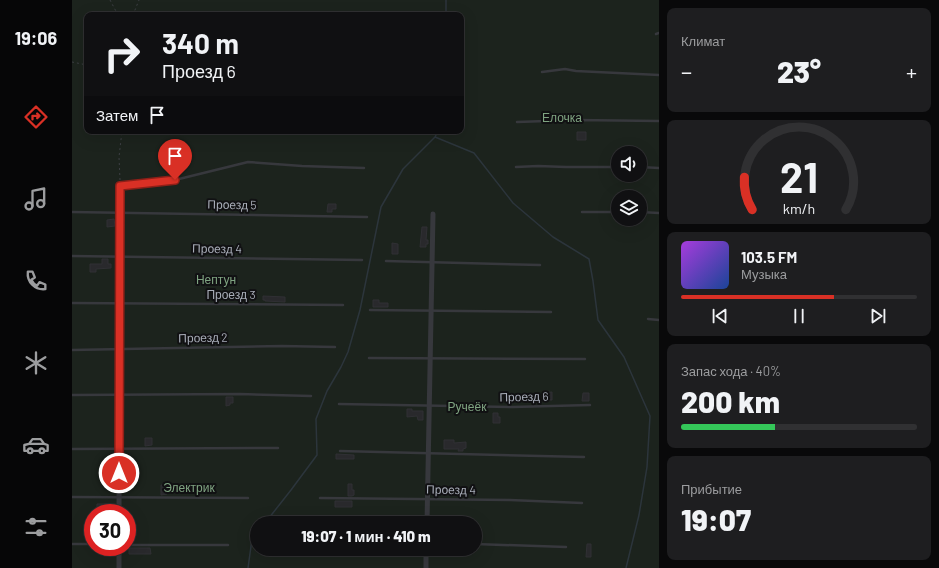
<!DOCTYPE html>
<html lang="ru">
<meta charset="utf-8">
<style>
:root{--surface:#101012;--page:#1e1e20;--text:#f1f3f6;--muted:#9c9d9f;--line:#303032;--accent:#d93025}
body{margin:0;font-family:Barlow,sans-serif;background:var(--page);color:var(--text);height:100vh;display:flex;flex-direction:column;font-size:15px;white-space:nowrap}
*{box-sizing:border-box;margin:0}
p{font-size:13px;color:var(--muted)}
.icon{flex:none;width:22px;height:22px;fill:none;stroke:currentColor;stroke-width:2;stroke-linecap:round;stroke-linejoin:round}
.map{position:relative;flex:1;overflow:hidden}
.side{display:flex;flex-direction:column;gap:8px;padding:8px;background:#09090a;width:280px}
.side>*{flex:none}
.top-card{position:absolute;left:12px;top:12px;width:380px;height:122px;border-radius:8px;box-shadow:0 4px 16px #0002,0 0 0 1px var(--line);background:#101012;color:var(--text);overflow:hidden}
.controls{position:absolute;left:539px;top:146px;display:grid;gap:8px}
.controls a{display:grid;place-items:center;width:36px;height:36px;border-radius:50%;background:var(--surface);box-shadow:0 4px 16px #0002,0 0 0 1px var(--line);font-size:20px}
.speed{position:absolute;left:12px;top:504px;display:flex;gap:8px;font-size:20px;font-weight:700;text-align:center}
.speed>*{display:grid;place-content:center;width:52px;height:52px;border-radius:50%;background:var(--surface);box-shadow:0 4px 16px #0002,0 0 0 1px var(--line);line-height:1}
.speed .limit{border:6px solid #d22;background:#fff;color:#111}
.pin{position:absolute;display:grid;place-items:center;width:34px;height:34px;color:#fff;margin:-41px -17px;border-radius:50% 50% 50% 0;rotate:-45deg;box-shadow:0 0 4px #0007}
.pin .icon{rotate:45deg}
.me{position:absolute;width:44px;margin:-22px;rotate:0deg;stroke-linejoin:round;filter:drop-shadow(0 0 3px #0008)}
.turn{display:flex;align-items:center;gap:14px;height:84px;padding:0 12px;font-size:18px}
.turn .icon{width:52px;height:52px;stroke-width:2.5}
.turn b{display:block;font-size:28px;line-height:34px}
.then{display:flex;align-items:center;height:38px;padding:0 12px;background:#0003;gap:8px;font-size:15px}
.big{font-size:30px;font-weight:800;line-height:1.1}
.side .tile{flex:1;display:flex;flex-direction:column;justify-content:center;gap:6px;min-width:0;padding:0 14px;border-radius:8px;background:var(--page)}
.side .dial{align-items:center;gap:0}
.dial svg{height:104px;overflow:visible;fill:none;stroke:var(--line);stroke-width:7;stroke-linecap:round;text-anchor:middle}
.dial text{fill:var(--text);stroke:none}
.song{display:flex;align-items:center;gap:12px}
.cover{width:48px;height:48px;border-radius:6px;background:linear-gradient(135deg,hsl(280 70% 55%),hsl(220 70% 35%))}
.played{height:4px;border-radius:2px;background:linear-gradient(90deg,var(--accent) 65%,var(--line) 65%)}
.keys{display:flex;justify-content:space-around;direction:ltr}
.heat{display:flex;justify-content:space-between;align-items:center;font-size:22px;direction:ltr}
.charge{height:6px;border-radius:3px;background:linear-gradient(90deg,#34c759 40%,var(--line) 0)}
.trip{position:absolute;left:178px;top:516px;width:232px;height:40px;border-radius:20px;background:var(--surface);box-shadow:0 4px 16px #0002,0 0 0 1px var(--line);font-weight:800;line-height:40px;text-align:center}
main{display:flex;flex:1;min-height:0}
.menu{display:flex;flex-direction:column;width:72px;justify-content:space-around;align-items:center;background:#060607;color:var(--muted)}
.menu .icon{width:28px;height:28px}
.menu .active{color:var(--accent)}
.menu b{font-size:18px;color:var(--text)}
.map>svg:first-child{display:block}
.green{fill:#1c231d;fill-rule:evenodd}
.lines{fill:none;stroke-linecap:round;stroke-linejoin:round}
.stream{stroke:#2c353c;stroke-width:1.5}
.building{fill:#29292c;stroke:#303034}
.path{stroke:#3d3f44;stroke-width:1;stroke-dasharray:2 3;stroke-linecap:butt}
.service{stroke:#37383d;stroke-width:2.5}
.minor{stroke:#37383d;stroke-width:5}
.route-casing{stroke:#8d1f18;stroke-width:10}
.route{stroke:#d93025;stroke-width:7}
.labels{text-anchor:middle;stroke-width:4;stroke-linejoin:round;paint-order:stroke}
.park-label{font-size:12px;fill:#7fa381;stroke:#111113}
.street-label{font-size:12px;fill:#a8adb8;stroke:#111113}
</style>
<main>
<nav class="menu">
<b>19:06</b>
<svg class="icon active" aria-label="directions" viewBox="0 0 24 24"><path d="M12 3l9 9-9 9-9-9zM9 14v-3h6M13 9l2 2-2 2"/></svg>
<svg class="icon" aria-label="music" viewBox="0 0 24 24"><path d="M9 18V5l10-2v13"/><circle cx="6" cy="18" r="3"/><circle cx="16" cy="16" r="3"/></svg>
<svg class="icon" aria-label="phone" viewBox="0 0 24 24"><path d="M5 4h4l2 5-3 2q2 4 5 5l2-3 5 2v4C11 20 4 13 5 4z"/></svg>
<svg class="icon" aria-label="climate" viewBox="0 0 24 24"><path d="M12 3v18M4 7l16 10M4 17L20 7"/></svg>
<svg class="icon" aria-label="car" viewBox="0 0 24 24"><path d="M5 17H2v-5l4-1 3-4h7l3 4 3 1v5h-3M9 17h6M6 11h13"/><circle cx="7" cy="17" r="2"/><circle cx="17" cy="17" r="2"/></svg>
<svg class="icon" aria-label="filters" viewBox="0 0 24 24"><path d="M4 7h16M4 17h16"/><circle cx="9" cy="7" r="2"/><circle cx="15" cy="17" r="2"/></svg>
</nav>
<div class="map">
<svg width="587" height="568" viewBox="0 0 587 568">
<rect width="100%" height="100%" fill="#161618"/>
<path class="green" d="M 0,0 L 587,0 L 587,568 L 0,568 ZM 15,15 L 389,15 L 389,131 L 15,131 ZM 546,153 L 568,153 L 568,175 L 546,175 ZM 546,197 L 568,197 L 568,219 L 546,219 ZM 21,513 L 55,513 L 55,547 L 21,547 ZM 185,523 L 403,523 L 403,549 L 185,549 Z"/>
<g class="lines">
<path class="stream" d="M 374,15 L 374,0
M 363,137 L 402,153 L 441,203 L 481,237 L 517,259 L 521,281 L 526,320 L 552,357 L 578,416 L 575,467 L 567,515 L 554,568
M 193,523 L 219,490 L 245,455 L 244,419 L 255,391 L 269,367 L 276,352 L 288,310 L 309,207 L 331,169 L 363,137 L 366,131
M 176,568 L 180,539 L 185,532"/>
</g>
<path class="building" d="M 505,132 L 514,132 L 514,140 L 505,140 Z
M 256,204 L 264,204 L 264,209 L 260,209 L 260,212 L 255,212 Z
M 42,219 L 43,226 L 35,227 L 35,220 Z
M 350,227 L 355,227 L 354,240 L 356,240 L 356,244 L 354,244 L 354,247 L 348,247 Z
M 320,243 L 326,244 L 326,254 L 320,254 Z
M 30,259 L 36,259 L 36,264 L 39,264 L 39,268 L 24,269 L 24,272 L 18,272 L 18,264 L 30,264 Z
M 191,296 L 213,297 L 213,302 L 193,301 L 193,300 L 191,300 Z
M 301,300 L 307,300 L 307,303 L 316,303 L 316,307 L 301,307 Z
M 480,392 L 480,400 L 473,400 L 472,393 Z
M 511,393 L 517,393 L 517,401 L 510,401 Z
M 154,397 L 161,397 L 161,403 L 158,403 L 158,405 L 154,406 Z
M 335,409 L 340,409 L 340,411 L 351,411 L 351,420 L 346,420 L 345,416 L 335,417 Z
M 421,413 L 426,413 L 426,417 L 428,417 L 428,423 L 421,423 Z
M 73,438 L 80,438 L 80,445 L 73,446 Z
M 372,440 L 382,440 L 382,443 L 394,442 L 394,448 L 391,449 L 391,451 L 386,451 L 387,449 L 372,449 Z
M 264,454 L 282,455 L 282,459 L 264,459 Z
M 276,484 L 280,484 L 280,490 L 282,490 L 282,495 L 280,496 L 276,496 Z
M 89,485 L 95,485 L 95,494 L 89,495 Z
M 263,501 L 280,501 L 280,507 L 263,507 Z
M 25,504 L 39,504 L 39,508 L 25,508 Z
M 515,544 L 519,544 L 519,557 L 514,557 Z
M 57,548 L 78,548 L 79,554 L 57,554 Z
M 312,549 L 329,549 L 329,553 L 312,555 Z"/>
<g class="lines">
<path class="path" d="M 38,0 L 46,15
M 61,15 L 67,0
M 0,62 L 15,65
M 48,180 L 47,157 L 50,131"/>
<path class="service" d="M 584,34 L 587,33
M 470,72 L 493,69 L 504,71 L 587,75
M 445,122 L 503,120 L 587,121
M 444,167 L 466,166 L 494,167 L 546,167
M 568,167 L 587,168
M 48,186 L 103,180 L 176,162 L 230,166 L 292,168
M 0,212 L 295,217
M 510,212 L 546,212
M 568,212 L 587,213
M 0,256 L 290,260
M 314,261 L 468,265
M 0,303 L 271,305
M 298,310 L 479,312
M 576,319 L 587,320
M 0,350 L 210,346 L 263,347
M 297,358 L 513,359
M 0,395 L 168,394 L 239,396
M 267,404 L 441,407 L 518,405
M 0,449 L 206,448
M 268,451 L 512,457
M 0,497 L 176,498
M 248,498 L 438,500 L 510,503
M 0,544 L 21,544
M 403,544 L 494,547
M 55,545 L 156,545"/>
<path class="minor" d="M 47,513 L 48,186
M 355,523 L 361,214
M 47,568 L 47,547
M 354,568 L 354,549"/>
</g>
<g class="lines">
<g class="route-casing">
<path id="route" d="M 47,473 L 48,186 L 103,180"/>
</g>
<use href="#route" class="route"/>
</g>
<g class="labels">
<g class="park-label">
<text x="490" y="122">Елочка</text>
<text x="144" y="284">Нептун</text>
<text x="395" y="411">Ручеёк</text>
<text x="117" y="492">Электрик</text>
</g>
<g class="street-label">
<text transform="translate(160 205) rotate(1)" y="4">Проезд 5</text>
<text transform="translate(145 249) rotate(1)" y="4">Проезд 4</text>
<text x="159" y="299">Проезд 3</text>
<text transform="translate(131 338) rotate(-1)" y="4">Проезд 2</text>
<text transform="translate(452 397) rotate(-1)" y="4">Проезд 6</text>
<text transform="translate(379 490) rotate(1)" y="4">Проезд 4</text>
</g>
</g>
</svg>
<div class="controls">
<a><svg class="icon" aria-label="sound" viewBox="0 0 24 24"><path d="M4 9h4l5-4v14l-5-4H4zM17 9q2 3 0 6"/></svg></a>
<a><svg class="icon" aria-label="layers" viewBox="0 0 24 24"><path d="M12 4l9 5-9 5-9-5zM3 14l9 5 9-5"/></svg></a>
</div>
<div class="speed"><div class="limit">30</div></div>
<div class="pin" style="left:103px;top:180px;background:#d93025"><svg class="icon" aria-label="arrive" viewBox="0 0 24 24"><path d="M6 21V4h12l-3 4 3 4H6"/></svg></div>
<svg class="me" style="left:47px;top:473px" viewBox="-20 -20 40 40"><circle r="17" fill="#d93025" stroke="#fff" stroke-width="3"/><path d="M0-11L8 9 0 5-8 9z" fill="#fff"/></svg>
<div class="trip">19:07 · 1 мин · 410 m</div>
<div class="top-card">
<div class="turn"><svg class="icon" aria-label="right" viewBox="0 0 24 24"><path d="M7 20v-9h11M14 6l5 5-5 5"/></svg><div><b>340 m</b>Проезд 6</div></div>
<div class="then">Затем<svg class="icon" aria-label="arrive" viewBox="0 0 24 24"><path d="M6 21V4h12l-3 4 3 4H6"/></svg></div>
</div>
</div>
<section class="side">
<div class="tile"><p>Климат</p>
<div class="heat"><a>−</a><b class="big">23°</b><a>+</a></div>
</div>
<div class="tile dial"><svg viewBox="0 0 100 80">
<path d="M14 69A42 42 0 1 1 86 69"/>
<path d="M14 69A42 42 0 0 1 8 44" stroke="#d93025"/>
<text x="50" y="56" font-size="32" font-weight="700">21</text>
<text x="50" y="72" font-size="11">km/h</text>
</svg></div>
<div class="tile">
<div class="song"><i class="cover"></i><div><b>103.5 FM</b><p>Музыка</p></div></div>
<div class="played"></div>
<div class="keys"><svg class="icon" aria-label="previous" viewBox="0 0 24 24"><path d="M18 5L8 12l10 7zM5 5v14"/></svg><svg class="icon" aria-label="pause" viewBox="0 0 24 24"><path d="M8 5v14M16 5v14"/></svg><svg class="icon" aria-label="next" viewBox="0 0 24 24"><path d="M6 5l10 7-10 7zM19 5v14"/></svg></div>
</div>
<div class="tile"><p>Запас хода · 40%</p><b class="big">200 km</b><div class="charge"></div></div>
<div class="tile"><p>Прибытие</p><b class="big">19:07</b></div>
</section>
</main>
